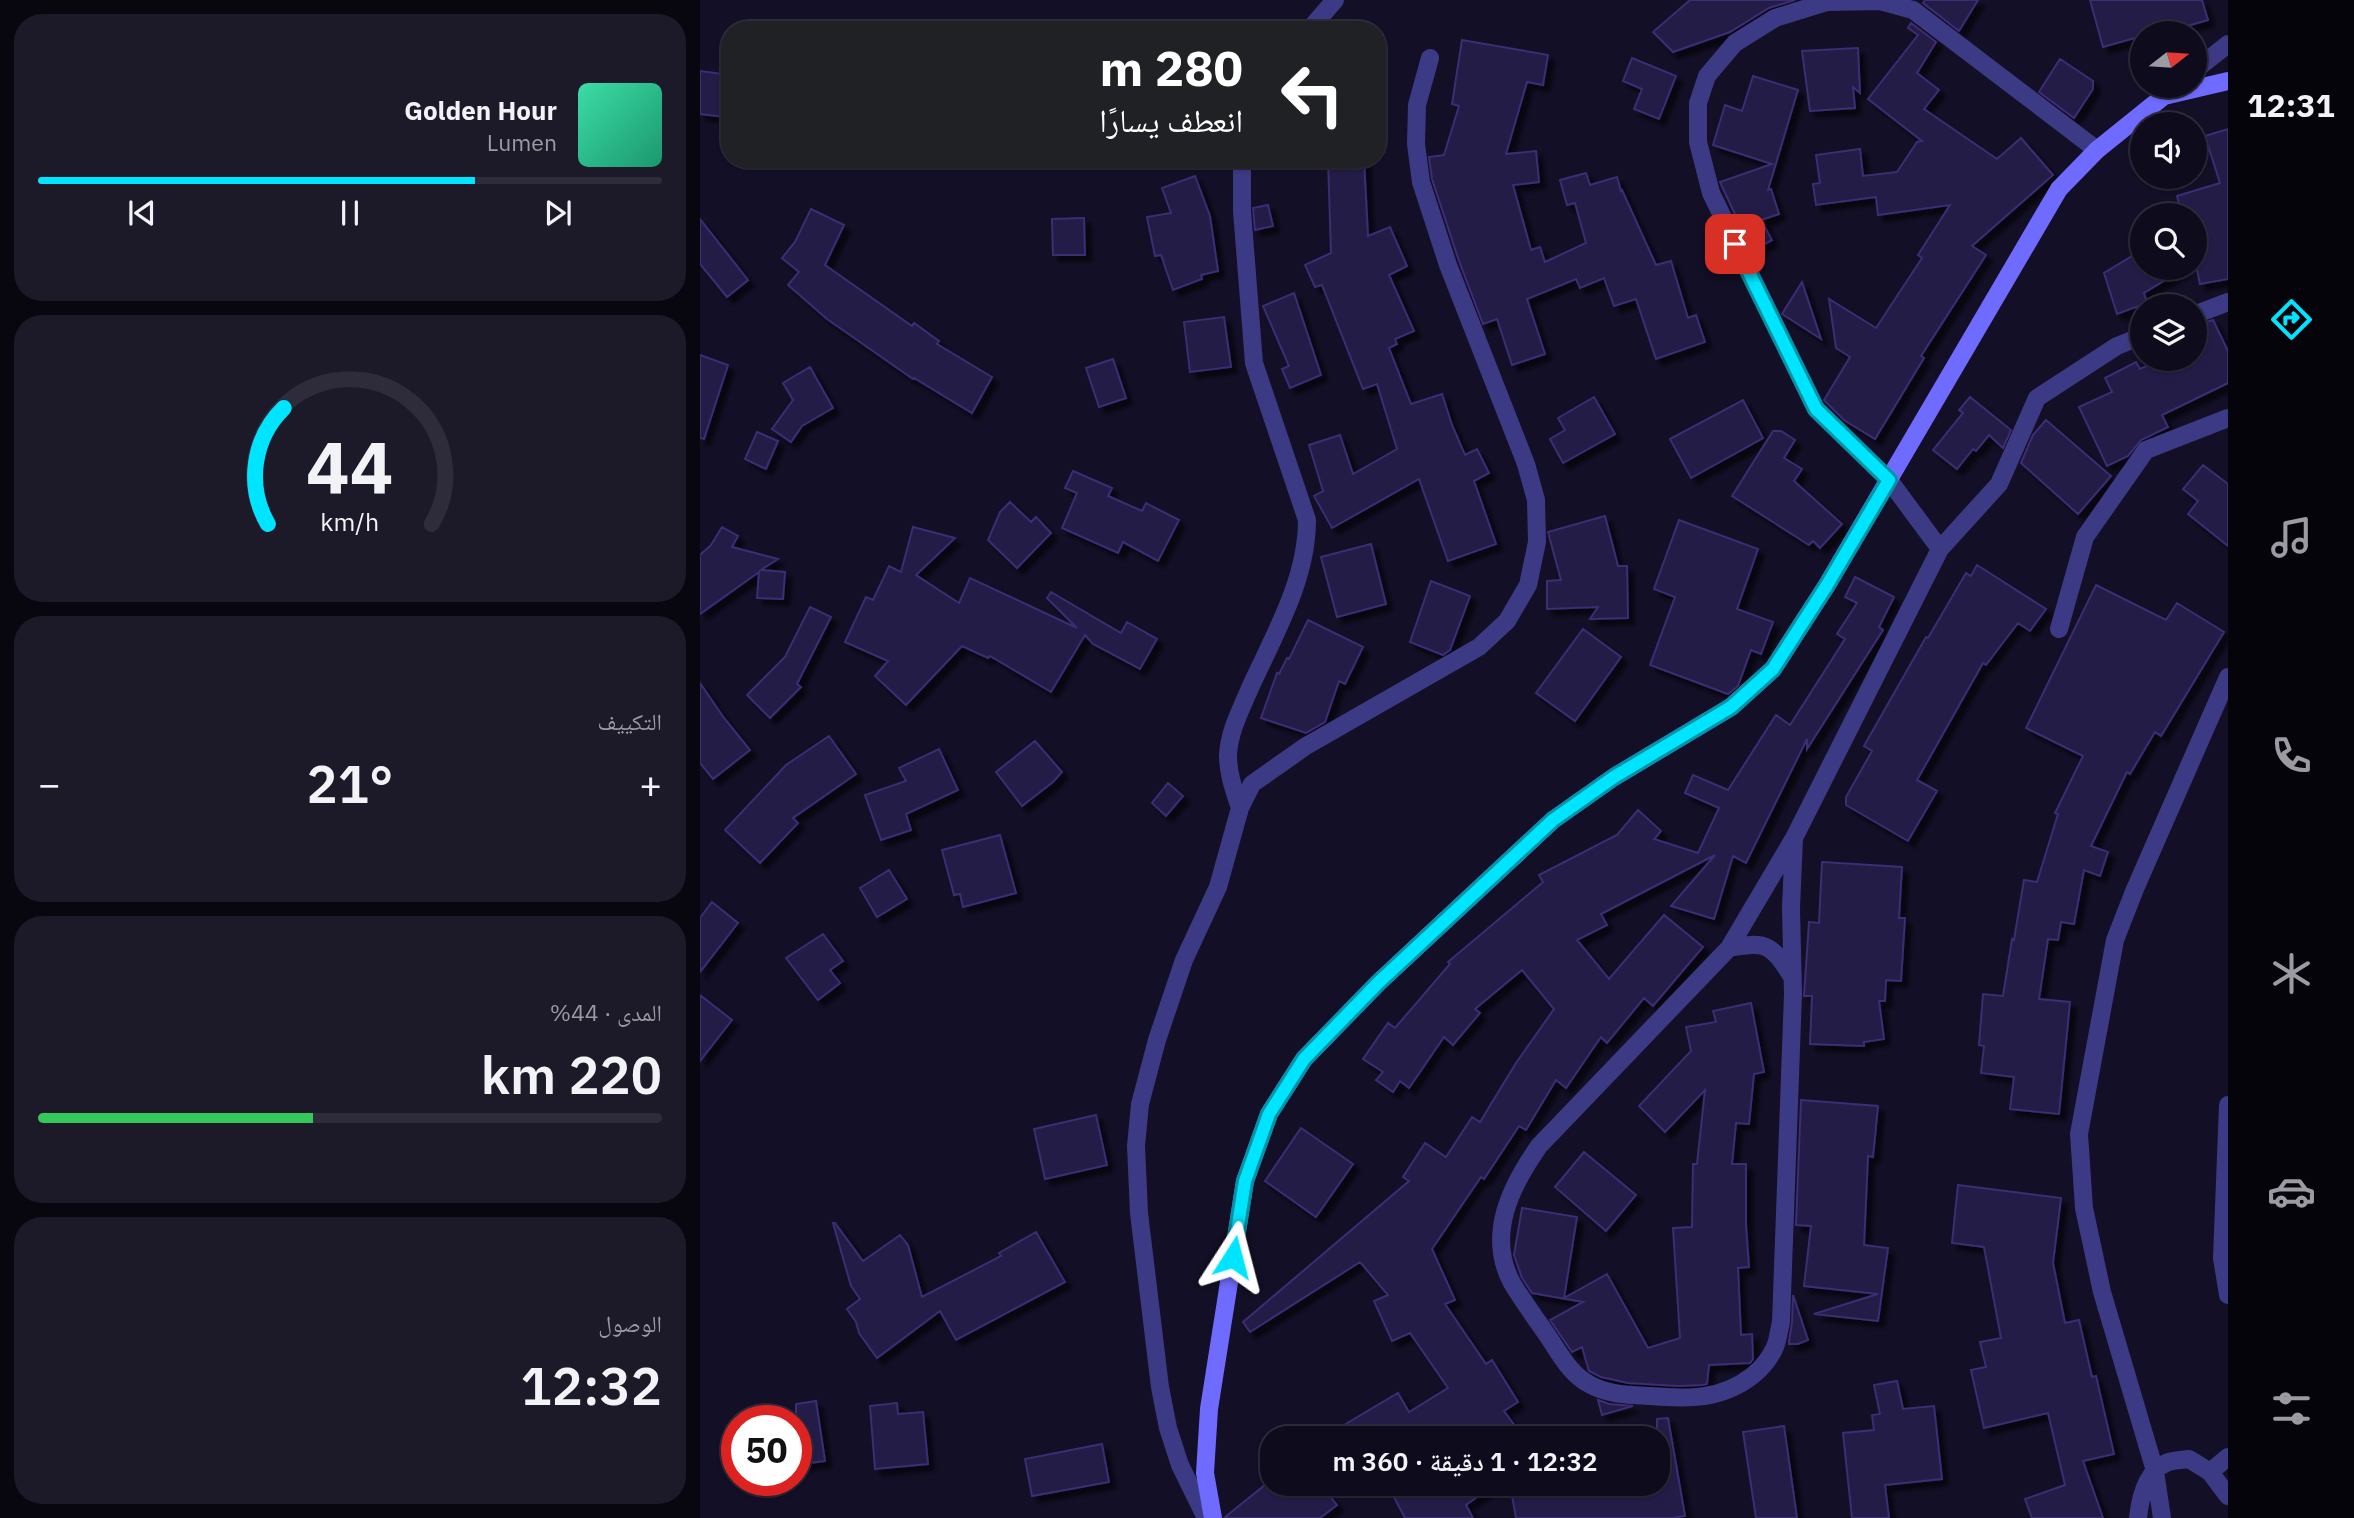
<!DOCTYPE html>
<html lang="ar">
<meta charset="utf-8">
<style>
:root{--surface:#0e0b1c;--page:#1c1929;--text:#f1f3f6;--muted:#9b9ba3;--line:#2e2b3b;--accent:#00e5ff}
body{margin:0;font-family:"IBM Plex Sans","Noto Naskh Arabic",sans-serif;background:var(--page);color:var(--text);direction:rtl;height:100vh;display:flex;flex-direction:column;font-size:26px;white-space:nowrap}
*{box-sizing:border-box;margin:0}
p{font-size:23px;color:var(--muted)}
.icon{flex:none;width:38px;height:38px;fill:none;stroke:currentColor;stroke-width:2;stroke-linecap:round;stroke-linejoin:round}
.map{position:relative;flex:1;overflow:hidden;direction:ltr}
.side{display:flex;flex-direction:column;gap:14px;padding:14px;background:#08060f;width:700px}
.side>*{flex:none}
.hud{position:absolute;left:21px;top:21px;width:665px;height:147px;border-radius:28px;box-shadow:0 2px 5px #0004,0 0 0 2px var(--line);direction:rtl;background:#202124;color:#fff;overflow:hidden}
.needle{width:46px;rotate:73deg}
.fabs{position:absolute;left:1430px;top:21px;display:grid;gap:14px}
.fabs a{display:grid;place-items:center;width:77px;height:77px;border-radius:50%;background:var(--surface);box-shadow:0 2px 5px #0004,0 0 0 2px var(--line);font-size:35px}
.speed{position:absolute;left:21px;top:1405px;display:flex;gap:14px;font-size:35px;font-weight:700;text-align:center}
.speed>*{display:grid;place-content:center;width:91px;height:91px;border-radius:50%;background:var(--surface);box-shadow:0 2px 5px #0004,0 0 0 2px var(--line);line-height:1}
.speed .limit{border:10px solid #d22;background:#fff;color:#111}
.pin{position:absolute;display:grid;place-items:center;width:60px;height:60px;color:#fff;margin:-30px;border-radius:14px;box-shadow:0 4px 10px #0006}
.me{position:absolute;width:77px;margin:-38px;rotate:9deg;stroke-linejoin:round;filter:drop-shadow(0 0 5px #0008)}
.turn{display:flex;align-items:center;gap:24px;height:147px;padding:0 28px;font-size:32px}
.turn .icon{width:91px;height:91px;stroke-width:2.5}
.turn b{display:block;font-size:49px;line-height:60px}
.big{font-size:52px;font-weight:600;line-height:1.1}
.side .widget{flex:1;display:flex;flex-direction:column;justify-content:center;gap:10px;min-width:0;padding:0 24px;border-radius:28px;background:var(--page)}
.side .dial{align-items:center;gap:0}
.dial svg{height:182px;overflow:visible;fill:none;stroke:var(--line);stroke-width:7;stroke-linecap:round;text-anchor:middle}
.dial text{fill:var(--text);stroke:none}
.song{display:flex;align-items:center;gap:21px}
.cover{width:84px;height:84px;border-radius:10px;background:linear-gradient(135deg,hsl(160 70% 55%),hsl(160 70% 35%))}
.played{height:7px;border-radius:4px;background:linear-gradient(90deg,var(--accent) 70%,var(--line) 70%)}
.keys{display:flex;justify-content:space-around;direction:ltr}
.heat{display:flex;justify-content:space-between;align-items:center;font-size:38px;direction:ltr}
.charge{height:10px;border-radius:5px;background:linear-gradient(90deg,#34c759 44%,var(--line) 0)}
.trip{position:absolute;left:560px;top:1426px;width:410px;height:70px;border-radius:28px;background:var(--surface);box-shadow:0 2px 5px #0004,0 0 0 2px var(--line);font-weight:600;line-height:70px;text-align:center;direction:rtl}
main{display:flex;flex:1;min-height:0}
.tabs{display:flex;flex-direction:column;width:126px;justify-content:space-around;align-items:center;background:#06040b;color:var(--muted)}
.tabs .icon{width:49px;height:49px}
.tabs .on{color:var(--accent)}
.tabs b{font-size:32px;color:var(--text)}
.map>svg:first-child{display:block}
.building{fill:#241b47;stroke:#3b2d73;stroke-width:2;filter:url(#shadow)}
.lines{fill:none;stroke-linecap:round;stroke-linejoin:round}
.street{stroke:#3d3a85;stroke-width:18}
.secondary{stroke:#6f6bff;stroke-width:18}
.route-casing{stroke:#0095a6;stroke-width:18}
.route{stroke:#00e5ff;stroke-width:12}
</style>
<main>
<nav class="tabs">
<b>12:31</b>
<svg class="icon on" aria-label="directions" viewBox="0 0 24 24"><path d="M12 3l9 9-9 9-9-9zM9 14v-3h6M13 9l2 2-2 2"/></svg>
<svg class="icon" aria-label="music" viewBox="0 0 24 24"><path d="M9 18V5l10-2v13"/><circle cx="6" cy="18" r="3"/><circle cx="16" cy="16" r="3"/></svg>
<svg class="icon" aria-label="phone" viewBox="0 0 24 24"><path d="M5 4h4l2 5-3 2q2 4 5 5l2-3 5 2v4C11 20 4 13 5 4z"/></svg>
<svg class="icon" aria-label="climate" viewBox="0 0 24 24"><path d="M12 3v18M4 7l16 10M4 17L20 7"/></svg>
<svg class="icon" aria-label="car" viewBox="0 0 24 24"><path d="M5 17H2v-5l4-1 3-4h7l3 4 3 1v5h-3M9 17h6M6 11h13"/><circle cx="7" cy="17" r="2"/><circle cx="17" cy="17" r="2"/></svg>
<svg class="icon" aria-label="filters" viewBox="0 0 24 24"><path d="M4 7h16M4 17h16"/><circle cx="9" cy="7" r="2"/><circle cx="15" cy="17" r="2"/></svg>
</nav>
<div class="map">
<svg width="1528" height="1518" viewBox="0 0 1528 1518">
<defs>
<filter id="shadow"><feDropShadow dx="6" dy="6" stdDeviation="2" flood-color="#0009"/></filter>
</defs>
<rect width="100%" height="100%" fill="#130f26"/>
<path class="building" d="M 990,0 L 1095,0 L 1069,8 L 1030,32 L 973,52 L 953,32 Z
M 1225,0 L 1278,0 L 1259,31 L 1223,3 Z
M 1390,0 L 1502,0 L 1508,20 L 1466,32 L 1465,30 L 1442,33 L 1442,36 L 1403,47 Z
M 1211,23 L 1236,42 L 1217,73 L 1239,90 L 1224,109 L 1297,159 L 1321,138 L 1353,175 L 1272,246 L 1286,255 L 1221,356 L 1224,358 L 1175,439 L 1144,420 L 1124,400 L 1150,357 L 1136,348 L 1129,299 L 1176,328 L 1222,258 L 1218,255 L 1250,205 L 1178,215 L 1176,197 L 1116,205 L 1113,184 L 1120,183 L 1116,155 L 1160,149 L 1163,176 L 1197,172 L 1217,142 L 1222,141 L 1168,99 L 1218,35 L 1208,28 Z
M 762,40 L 848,55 L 843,85 L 827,82 L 806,154 L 836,151 L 839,182 L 813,185 L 831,250 L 840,247 L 845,262 L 886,243 L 875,203 L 867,205 L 860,180 L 886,173 L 890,185 L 917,177 L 921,191 L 922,190 L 956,265 L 971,261 L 988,318 L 996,315 L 1005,342 L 956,359 L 936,299 L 914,306 L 904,278 L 880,288 L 876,279 L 827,299 L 845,354 L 812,365 L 797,319 L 783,324 L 759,261 L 732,179 L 729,157 L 744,155 L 759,106 L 752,104 Z
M 1158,48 L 1160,93 L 1153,87 L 1155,108 L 1110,111 L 1102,51 Z
M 932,58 L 976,76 L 959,119 L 934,109 L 942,89 L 923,81 Z
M 1360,59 L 1393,81 L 1393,89 L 1374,118 L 1339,92 Z
M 0,71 L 30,75 L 25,117 L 0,114 Z
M 1053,76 L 1098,90 L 1068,190 L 1071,189 L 1079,214 L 1061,220 L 1072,240 L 1052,251 L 1020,182 L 1072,164 L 1013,145 L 1025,105 L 1042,111 Z
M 1528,129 L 1528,279 L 1500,284 L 1494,255 L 1494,215 L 1482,215 L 1477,196 L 1520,183 L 1505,136 Z
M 628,159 L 664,159 L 668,236 L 690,227 L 707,266 L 689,275 L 714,331 L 695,339 L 697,344 L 689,348 L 711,404 L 742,394 L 752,425 L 765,455 L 777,449 L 789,473 L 774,481 L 796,544 L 748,561 L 719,479 L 632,528 L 614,496 L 623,491 L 609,445 L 640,435 L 653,474 L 697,449 L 677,384 L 663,389 L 622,285 L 615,287 L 605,265 L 631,253 Z
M 495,176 L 510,216 L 518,271 L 501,275 L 502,279 L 473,290 L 461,255 L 455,256 L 447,217 L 471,213 L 462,188 Z
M 568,205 L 573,226 L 555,230 L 553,208 Z
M 111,209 L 144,225 L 125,265 L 212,326 L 214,323 L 239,341 L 237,344 L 292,377 L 272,413 L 214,378 L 213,379 L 127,319 L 88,285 L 99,272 L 82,258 L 95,242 Z
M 384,218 L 385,255 L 353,255 L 352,219 Z
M 0,219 L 48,280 L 27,297 L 0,264 Z
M 1442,250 L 1442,268 L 1485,268 L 1444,293 L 1447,303 L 1417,314 L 1404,273 Z
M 1102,282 L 1121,339 L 1082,314 Z
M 594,293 L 621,375 L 590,388 L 582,369 L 589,366 L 563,306 Z
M 524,317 L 531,367 L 490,372 L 484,322 Z
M 1513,320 L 1528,351 L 1528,383 L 1462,415 L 1468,427 L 1441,440 L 1428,456 L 1407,466 L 1379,407 L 1412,392 L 1405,378 L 1436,362 L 1440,369 L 1463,359 L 1494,359 L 1494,326 Z
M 0,355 L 28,365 L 4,439 L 0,438 Z
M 413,359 L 426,398 L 399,407 L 386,368 Z
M 110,367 L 133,408 L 102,426 L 91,442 L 72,429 L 93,400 L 83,383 Z
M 894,397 L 915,434 L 863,463 L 850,439 L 865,430 L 858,418 Z
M 1270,397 L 1311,430 L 1303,448 L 1289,435 L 1276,451 L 1273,449 L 1257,469 L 1233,450 L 1263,413 L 1259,410 Z
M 1043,400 L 1063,438 L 991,478 L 970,439 Z
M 1346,420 L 1411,476 L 1378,514 L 1321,463 L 1333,435 Z
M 1073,431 L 1081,431 L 1095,440 L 1084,458 L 1102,469 L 1094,481 L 1142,524 L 1120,548 L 1113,541 L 1109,545 L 1032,496 Z
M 57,432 L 78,441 L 66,469 L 45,459 Z
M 1503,465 L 1528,484 L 1528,546 L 1488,514 L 1498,501 L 1483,489 Z
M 373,471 L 412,488 L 408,496 L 442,511 L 446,503 L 479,520 L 458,561 L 423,542 L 418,553 L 362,528 L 377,493 L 365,488 Z
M 310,502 L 331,522 L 336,517 L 351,533 L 317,568 L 288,540 L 300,512 Z
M 905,516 L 918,566 L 927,566 L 928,618 L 890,619 L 898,607 L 847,609 L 847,581 L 861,580 L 848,532 Z
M 979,520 L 1058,549 L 1037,609 L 1073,622 L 1061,654 L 1051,650 L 1038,686 L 1028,694 L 950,665 L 975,597 L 954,589 Z
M 22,527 L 38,536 L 32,547 L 78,559 L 61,570 L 85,572 L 83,599 L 57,598 L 59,572 L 0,614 L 0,555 L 11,545 Z
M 213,527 L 255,538 L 216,575 L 259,603 L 270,578 L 377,628 L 347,598 L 351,592 L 421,633 L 427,622 L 457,639 L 440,669 L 393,644 L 385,635 L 351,692 L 290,656 L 288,658 L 262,646 L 206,705 L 175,676 L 188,661 L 145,642 L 166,597 L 173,600 L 189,566 L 201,572 Z
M 671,544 L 686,604 L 637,617 L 621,557 Z
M 1277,565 L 1346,609 L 1330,631 L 1318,623 L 1286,665 L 1283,663 L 1217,780 L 1237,791 L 1208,841 L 1146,805 L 1146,797 L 1172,751 L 1164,746 L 1226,637 L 1228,638 L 1266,573 L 1271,576 Z
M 1155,577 L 1194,597 L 1179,627 L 1183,630 L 1107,749 L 1107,739 L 1046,863 L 1033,856 L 1014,919 L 971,906 L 1015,855 L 901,914 L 907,925 L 877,940 L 909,979 L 964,915 L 1003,947 L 953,1006 L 944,998 L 907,1043 L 901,1037 L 866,1088 L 856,1080 L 826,1130 L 819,1126 L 784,1179 L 781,1177 L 732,1249 L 755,1300 L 745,1304 L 786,1364 L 792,1360 L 818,1402 L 804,1411 L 824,1438 L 651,1438 L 644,1425 L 698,1393 L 709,1412 L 748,1388 L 710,1333 L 692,1341 L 674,1301 L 688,1295 L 660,1262 L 550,1332 L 543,1322 L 709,1181 L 703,1177 L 725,1143 L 746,1157 L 772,1117 L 780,1122 L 816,1063 L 854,1009 L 822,970 L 775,1009 L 780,1013 L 753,1045 L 744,1037 L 709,1088 L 700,1081 L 693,1092 L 676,1080 L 683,1072 L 663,1059 L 688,1023 L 695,1028 L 750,964 L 748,962 L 843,882 L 839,875 L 917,835 L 938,810 L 961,831 L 954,839 L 998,853 L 1019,808 L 985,793 L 993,775 L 1028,790 L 1076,715 L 1090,725 L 1145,639 L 1137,634 L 1157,603 L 1145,597 Z
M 731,581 L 770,596 L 750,650 L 743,655 L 710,642 Z
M 1396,585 L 1466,620 L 1477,603 L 1524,632 L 1461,736 L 1455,732 L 1430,774 L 1427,772 L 1391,846 L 1408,852 L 1400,876 L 1384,870 L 1374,924 L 1361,922 L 1358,940 L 1348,939 L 1339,999 L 1370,1002 L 1359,1114 L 1310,1109 L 1314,1077 L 1281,1073 L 1284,1046 L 1279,1045 L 1283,994 L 1303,996 L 1312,939 L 1314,940 L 1324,880 L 1337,882 L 1358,814 L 1355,813 L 1383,756 L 1326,728 Z
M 110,607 L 131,617 L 97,684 L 101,687 L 70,718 L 47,695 L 85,657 Z
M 608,620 L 663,647 L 645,684 L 639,681 L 625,722 L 606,733 L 561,718 L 577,673 L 579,674 L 587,658 L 589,659 Z
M 883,629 L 921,657 L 875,721 L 836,693 Z
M 0,683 L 24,718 L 50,750 L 13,779 L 0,763 Z
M 129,736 L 156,774 L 93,818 L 98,823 L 60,863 L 25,830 L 86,765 Z
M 335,741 L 362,772 L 353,782 L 322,806 L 296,772 Z
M 239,749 L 258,790 L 206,814 L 211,830 L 181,840 L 165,795 L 206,781 L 199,768 Z
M 468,783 L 483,796 L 466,816 L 452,803 Z
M 300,835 L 316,893 L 263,907 L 260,894 L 254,895 L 242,850 Z
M 1122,862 L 1202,867 L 1199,918 L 1205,918 L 1201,981 L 1186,980 L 1185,1001 L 1179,1001 L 1184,1039 L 1164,1042 L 1164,1046 L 1110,1044 L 1112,996 L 1104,996 L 1109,922 L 1119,923 Z
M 189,870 L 207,899 L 177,917 L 160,888 Z
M 12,902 L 38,923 L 0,972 L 0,918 Z
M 123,934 L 143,961 L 130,970 L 140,983 L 118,1000 L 86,958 Z
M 0,995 L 32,1020 L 0,1061 Z
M 1051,1003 L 1064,1072 L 1054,1074 L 1049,1124 L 1036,1123 L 1032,1164 L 1046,1164 L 1046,1225 L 1049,1267 L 1038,1268 L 1041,1335 L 1052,1334 L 1053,1359 L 1050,1363 L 1009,1365 L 1007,1384 L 1002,1385 L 978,1386 L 928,1383 L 901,1377 L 889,1371 L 882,1347 L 872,1352 L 850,1320 L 883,1302 L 832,1293 L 822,1278 L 814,1255 L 822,1208 L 877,1217 L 864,1298 L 907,1274 L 948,1348 L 980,1338 L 973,1228 L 992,1227 L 993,1164 L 997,1164 L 1005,1090 L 965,1132 L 939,1106 L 991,1051 L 986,1027 L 1016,1022 L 1013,1011 Z
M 1101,1100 L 1178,1106 L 1173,1157 L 1168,1156 L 1164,1245 L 1188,1248 L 1178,1321 L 1114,1314 L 1178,1294 L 1104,1286 L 1111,1226 L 1096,1225 Z
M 396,1115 L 407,1165 L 345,1179 L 334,1129 Z
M 601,1128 L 653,1164 L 616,1217 L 565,1181 Z
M 884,1152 L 936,1195 L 906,1231 L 855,1187 Z
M 1258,1185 L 1361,1198 L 1353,1263 L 1365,1323 L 1379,1320 L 1392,1377 L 1396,1376 L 1414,1454 L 1383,1461 L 1403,1518 L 1332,1518 L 1325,1499 L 1365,1485 L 1348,1413 L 1284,1428 L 1271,1370 L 1286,1367 L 1280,1342 L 1301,1338 L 1284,1247 L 1252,1243 Z
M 133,1223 L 135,1223 L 163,1261 L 200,1235 L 208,1245 L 222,1297 L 301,1256 L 299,1253 L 336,1232 L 365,1282 L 256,1340 L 240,1311 L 177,1358 L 159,1333 L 156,1322 L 147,1309 L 160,1299 L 151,1286 Z
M 1093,1295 L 1108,1340 L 1098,1344 L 1089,1344 L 1089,1341 L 1092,1323 Z
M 1197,1381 L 1203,1409 L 1234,1406 L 1242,1479 L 1185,1485 L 1189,1518 L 1152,1518 L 1143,1433 L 1174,1430 L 1172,1415 L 1180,1414 L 1174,1385 Z
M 898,1400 L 909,1404 L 933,1406 L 902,1415 Z
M 116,1401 L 125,1461 L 96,1465 L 96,1404 Z
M 197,1403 L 198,1414 L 223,1412 L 228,1464 L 175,1469 L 170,1406 Z
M 968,1418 L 985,1516 L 972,1518 L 816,1518 L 810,1484 L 957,1484 L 957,1419 Z
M 1084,1426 L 1097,1518 L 1056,1518 L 1043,1432 Z
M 402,1444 L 409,1482 L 332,1496 L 325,1459 Z
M 566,1484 L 620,1484 L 637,1505 L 620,1518 L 524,1518 Z
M 687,1484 L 795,1484 L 766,1505 L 773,1518 L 705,1518 Z"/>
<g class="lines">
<path class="street" d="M 609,30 L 635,0
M 1494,71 L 1528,44
M 1494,315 L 1528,302
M 1240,549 L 1299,484 L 1337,398 L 1417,346 L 1442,336
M 1359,629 L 1385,537 L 1446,450 L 1528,418
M 540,808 C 534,790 528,774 528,755 C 529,732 541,709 550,688 C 574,635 607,580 607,520 L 554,363 L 542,211 L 542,159
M 1094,838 L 1091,908 L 1093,994 L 1081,1322 C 1079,1330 1078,1340 1075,1347 C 1070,1358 1061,1369 1052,1376 C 1021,1400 988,1399 951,1396 C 930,1395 908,1395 889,1384 C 869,1374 858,1350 845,1332 C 834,1316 822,1300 812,1283 C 786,1235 811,1186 839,1146 L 1029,948 L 1094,838 L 1240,549 L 1189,480 L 1116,409 L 1011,193 L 998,142 L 998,103 L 1007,76 L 1035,43 L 1075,18 L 1127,2 L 1180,1 L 1213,10 L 1397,150
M 1029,948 C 1066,941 1071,944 1091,975
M 1528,1105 L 1522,1258 L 1528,1295
M 1510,1472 L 1528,1457
M 506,1518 L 480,1465 L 468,1428 L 460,1387 L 439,1213 L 436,1146 L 440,1104 L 457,1040 L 484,960 L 518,887 L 540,808 L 552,784 L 606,746 L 779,647 L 807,621 L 828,585 L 837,542 L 836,500 L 826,464 L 748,265 L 721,182 L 716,144 L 717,105 L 730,58
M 1438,1518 C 1440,1499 1446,1472 1466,1463 C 1472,1460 1482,1460 1489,1459 L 1510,1472 L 1528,1496
M 1462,1518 L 1455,1471 L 1402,1292 L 1384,1208 L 1379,1134 L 1415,940 L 1435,889 L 1528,677"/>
<path class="secondary" d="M 513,1518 L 505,1473 L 509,1409 L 545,1181 L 569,1114 L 604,1059 L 678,983 L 853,820 L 914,777 L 1031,707 L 1073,669 L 1127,585 L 1359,189 L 1397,150 L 1464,96 L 1528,81"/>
</g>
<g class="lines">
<g class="route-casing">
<path id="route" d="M 533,1257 L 545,1181 L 569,1114 L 604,1059 L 678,983 L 853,820 L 914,777 L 1031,707 L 1073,669 L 1127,585 L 1189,480 L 1116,409 L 1035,244"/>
</g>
<use href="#route" class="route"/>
</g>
</svg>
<div class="fabs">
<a><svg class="needle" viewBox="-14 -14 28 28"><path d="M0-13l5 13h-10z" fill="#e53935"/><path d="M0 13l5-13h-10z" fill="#9b9ba3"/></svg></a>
<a><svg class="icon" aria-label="sound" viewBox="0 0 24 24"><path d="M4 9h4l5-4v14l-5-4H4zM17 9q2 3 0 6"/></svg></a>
<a><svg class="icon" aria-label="search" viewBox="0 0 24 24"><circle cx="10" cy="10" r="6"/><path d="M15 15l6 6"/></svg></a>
<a><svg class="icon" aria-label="layers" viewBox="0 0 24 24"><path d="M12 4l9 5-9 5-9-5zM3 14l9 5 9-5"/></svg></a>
</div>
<div class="speed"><div class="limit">50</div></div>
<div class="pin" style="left:1035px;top:244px;background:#d93025"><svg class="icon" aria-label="arrive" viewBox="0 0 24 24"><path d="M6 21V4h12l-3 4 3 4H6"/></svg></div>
<svg class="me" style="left:533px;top:1257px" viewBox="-20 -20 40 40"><path d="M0-17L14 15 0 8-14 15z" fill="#00e5ff" stroke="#fff" stroke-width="4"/></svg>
<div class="trip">12:32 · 1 دقيقة · 360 m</div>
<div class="hud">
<div class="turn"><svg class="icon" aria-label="left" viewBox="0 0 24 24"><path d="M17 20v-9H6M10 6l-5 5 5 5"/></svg><div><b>280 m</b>انعطف يسارًا</div></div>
</div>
</div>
<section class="side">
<div class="widget">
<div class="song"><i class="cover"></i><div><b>Golden Hour</b><p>Lumen</p></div></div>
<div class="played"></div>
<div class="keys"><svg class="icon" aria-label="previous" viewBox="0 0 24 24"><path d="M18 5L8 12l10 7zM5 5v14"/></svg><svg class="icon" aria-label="pause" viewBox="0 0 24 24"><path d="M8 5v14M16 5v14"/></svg><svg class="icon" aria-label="next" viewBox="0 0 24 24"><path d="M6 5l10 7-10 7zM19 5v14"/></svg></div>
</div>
<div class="widget dial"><svg viewBox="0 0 100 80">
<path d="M14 69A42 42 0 1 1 86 69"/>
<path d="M14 69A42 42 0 0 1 21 18" stroke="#00e5ff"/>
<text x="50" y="56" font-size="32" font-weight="700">44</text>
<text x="50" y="72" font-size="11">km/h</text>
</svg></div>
<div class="widget"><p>التكييف</p>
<div class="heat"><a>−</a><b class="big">21°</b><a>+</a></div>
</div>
<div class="widget"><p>المدى · 44%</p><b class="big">220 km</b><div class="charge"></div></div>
<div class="widget"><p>الوصول</p><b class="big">12:32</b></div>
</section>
</main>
